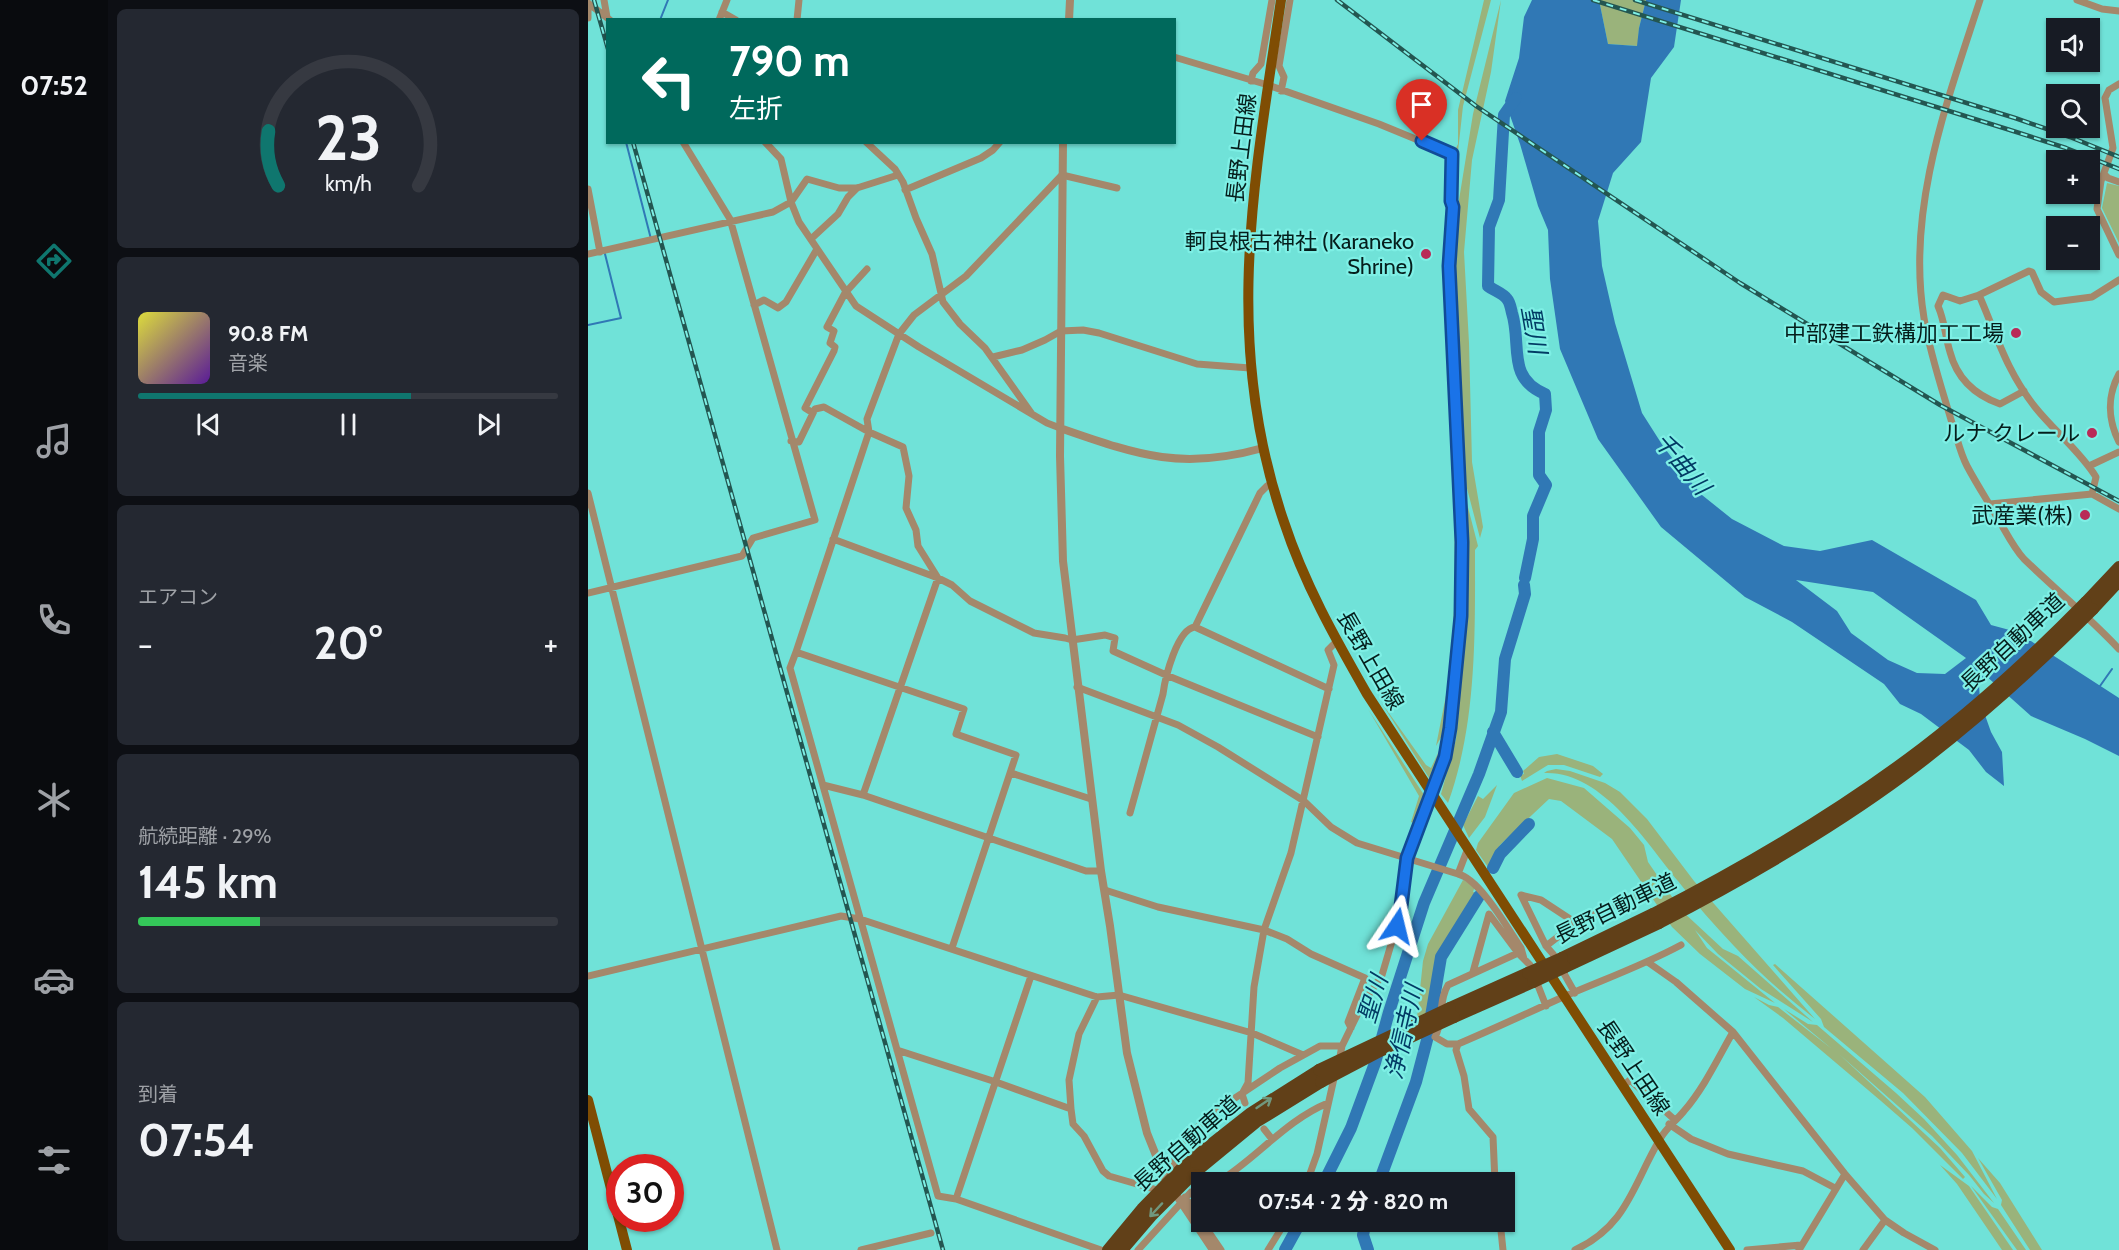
<!DOCTYPE html>
<html lang="ja">
<meta charset="utf-8">
<style>
:root{--surface:#171b24;--page:#242831;--text:#f1f3f6;--muted:#9ea1a6;--line:#363941;--accent:#0f766e}
body{margin:0;font-family:Cabin,"Noto Sans JP",sans-serif;background:var(--page);color:var(--text);height:100vh;display:flex;flex-direction:column;font-size:22px;white-space:nowrap}
*{box-sizing:border-box;margin:0}
p{font-size:20px;color:var(--muted)}
.icon{flex:none;width:33px;height:33px;fill:none;stroke:currentColor;stroke-width:2;stroke-linecap:round;stroke-linejoin:round}
.map{position:relative;flex:1;overflow:hidden}
.sheet{display:flex;flex-direction:column;gap:9px;padding:9px;background:#0d0f14;width:480px}
.sheet>*{flex:none}
.hud{position:absolute;left:18px;top:18px;width:570px;height:126px;border-radius:0px;box-shadow:0 2px 4px #0004;background:#00695c;color:#fff;overflow:hidden}
.controls{position:absolute;left:1458px;top:18px;display:grid;gap:12px}
.controls a{display:grid;place-items:center;width:54px;height:54px;border-radius:0px;background:var(--surface);box-shadow:0 2px 4px #0004;font-size:30px}
.speed{position:absolute;left:18px;top:1154px;display:flex;gap:12px;font-size:30px;font-weight:700;text-align:center}
.speed>*{display:grid;place-content:center;width:78px;height:78px;border-radius:50%;background:var(--surface);box-shadow:0 2px 4px #0004;line-height:1}
.speed .limit{border:9px solid #d22;background:#fff;color:#111}
.pin{position:absolute;display:grid;place-items:center;width:51px;height:51px;color:#fff;margin:-62px -26px;border-radius:50% 50% 50% 0;rotate:-45deg;box-shadow:0 0 6px #0007}
.pin .icon{rotate:45deg}
.me{position:absolute;width:66px;margin:-33px;rotate:10deg;stroke-linejoin:round;filter:drop-shadow(0 0 4px #0008)}
.turn{display:flex;align-items:center;gap:21px;height:126px;padding:0 24px;font-size:27px}
.turn .icon{width:78px;height:78px;stroke-width:2.5}
.turn b{display:block;font-size:42px;line-height:51px}
.big{font-size:45px;font-weight:800;line-height:1.1}
.sheet .card{flex:1;display:flex;flex-direction:column;justify-content:center;gap:9px;min-width:0;padding:0 21px;border-radius:9px;background:var(--page)}
.sheet .dial{align-items:center;gap:0}
.dial svg{height:156px;overflow:visible;fill:none;stroke:var(--line);stroke-width:7;stroke-linecap:round;text-anchor:middle}
.dial text{fill:var(--text);stroke:none}
.song{display:flex;align-items:center;gap:18px}
.cover{width:72px;height:72px;border-radius:9px;background:linear-gradient(135deg,hsl(60 70% 55%),hsl(270 70% 35%))}
.played{height:6px;border-radius:3px;background:linear-gradient(90deg,var(--accent) 65%,var(--line) 65%)}
.keys{display:flex;justify-content:space-around;direction:ltr}
.heat{display:flex;justify-content:space-between;align-items:center;font-size:33px;direction:ltr}
.charge{height:9px;border-radius:4px;background:linear-gradient(90deg,#34c759 29%,var(--line) 0)}
.trip{position:absolute;left:603px;top:1172px;width:324px;height:60px;border-radius:0px;background:var(--surface);box-shadow:0 2px 4px #0004;font-weight:800;line-height:60px;text-align:center}
main{display:flex;flex:1;min-height:0}
.tab-bar{display:flex;flex-direction:column;width:108px;justify-content:space-around;align-items:center;background:#090b0e;color:var(--muted)}
.tab-bar .icon{width:42px;height:42px}
.tab-bar .on{color:var(--accent)}
.tab-bar b{font-size:27px;color:var(--text)}
.map>svg:first-child{display:block}
.green{fill:#9ab37b}
.water{fill:#3078b5;fill-rule:evenodd}
.lines{fill:none;stroke-linecap:round;stroke-linejoin:round}
.stream{stroke:#3078b5;stroke-width:2}
.river{stroke:#3078b5;stroke-width:12}
.minor{stroke:#a4886b;stroke-width:7}
.tertiary{stroke:#a4886b;stroke-width:8}
.primary{stroke:#7f4d03;stroke-width:10}
.motorway{stroke:#614018;stroke-width:12}
.rail-casing{stroke:#235651;stroke-width:4.5}
.rail{stroke:#7eefe5;stroke-width:2;stroke-dasharray:7;stroke-linecap:butt}
.motorway-bridge{stroke:#614018;stroke-width:12}
.oneway{stroke:#70987e}
.route-casing{stroke:#114b97;stroke-width:15}
.route{stroke:#1a73e8;stroke-width:10}
.poi-dot{fill:#b92a57;stroke:#7eefe5;stroke-width:2}
.labels{text-anchor:middle;stroke-width:4.5;stroke-linejoin:round;paint-order:stroke}
.street-label{font-size:22px;fill:#051e1c;stroke:#7eefe5}
.poi-label{font-size:22px;fill:#051e1c;stroke:#7eefe5;text-anchor:end}
.water-label{font-size:24px;font-style:italic;fill:#023b64;stroke:#7eefe5}
</style>
<main>
<nav class="tab-bar">
<b>07:52</b>
<svg class="icon on" aria-label="directions" viewBox="0 0 24 24"><path d="M12 3l9 9-9 9-9-9zM9 14v-3h6M13 9l2 2-2 2"/></svg>
<svg class="icon" aria-label="music" viewBox="0 0 24 24"><path d="M9 18V5l10-2v13"/><circle cx="6" cy="18" r="3"/><circle cx="16" cy="16" r="3"/></svg>
<svg class="icon" aria-label="phone" viewBox="0 0 24 24"><path d="M5 4h4l2 5-3 2q2 4 5 5l2-3 5 2v4C11 20 4 13 5 4z"/></svg>
<svg class="icon" aria-label="climate" viewBox="0 0 24 24"><path d="M12 3v18M4 7l16 10M4 17L20 7"/></svg>
<svg class="icon" aria-label="car" viewBox="0 0 24 24"><path d="M5 17H2v-5l4-1 3-4h7l3 4 3 1v5h-3M9 17h6M6 11h13"/><circle cx="7" cy="17" r="2"/><circle cx="17" cy="17" r="2"/></svg>
<svg class="icon" aria-label="filters" viewBox="0 0 24 24"><path d="M4 7h16M4 17h16"/><circle cx="9" cy="7" r="2"/><circle cx="15" cy="17" r="2"/></svg>
</nav>
<section class="sheet">
<div class="card dial"><svg viewBox="0 0 100 80">
<path d="M14 69A42 42 0 1 1 86 69"/>
<path d="M14 69A42 42 0 0 1 9 41" stroke="#0f766e"/>
<text x="50" y="56" font-size="32" font-weight="700">23</text>
<text x="50" y="72" font-size="11">km/h</text>
</svg></div>
<div class="card">
<div class="song"><i class="cover"></i><div><b>90.8 FM</b><p>音楽</p></div></div>
<div class="played"></div>
<div class="keys"><svg class="icon" aria-label="previous" viewBox="0 0 24 24"><path d="M18 5L8 12l10 7zM5 5v14"/></svg><svg class="icon" aria-label="pause" viewBox="0 0 24 24"><path d="M8 5v14M16 5v14"/></svg><svg class="icon" aria-label="next" viewBox="0 0 24 24"><path d="M6 5l10 7-10 7zM19 5v14"/></svg></div>
</div>
<div class="card"><p>エアコン</p>
<div class="heat"><a>−</a><b class="big">20°</b><a>+</a></div>
</div>
<div class="card"><p>航続距離 · 29%</p><b class="big">145 km</b><div class="charge"></div></div>
<div class="card"><p>到着</p><b class="big">07:54</b></div>
</section>
<div class="map">
<svg width="1531" height="1250" viewBox="0 0 1531 1250">
<rect width="100%" height="100%" fill="#70e2d8"/>
<path class="green" d="M 896,0 L 903,0 L 875,106 L 865,197 L 866,152 L 870,144 L 870,110 Z
M 913,0 L 903,72 L 884,160 L 876,252 L 881,343 L 884,462 L 895,527 L 892,538 L 876,477 L 867,254 L 870,206 L 885,114 Z
M 1011,0 L 1058,0 L 1051,28 L 1050,46 L 1020,44 Z
M 1519,183 L 1531,186 L 1531,243 L 1514,208 Z
M 866,452 L 872,538 L 871,601 L 867,668 L 859,727 L 848,746 L 861,680 L 867,597 Z
M 875,488 L 890,546 L 887,550 C 887,634 889,723 860,803 L 853,794 L 868,739 L 877,642 L 881,543 Z
M 793,702 L 838,765 L 843,768 L 858,736 L 847,779 L 843,781 Z
M 780,709 L 838,798 L 830,825 L 823,822 L 831,796 Z
M 969,754 L 1005,766 L 1015,774 L 1012,777 L 976,765 L 960,765 L 934,781 L 932,775 L 936,774 L 935,771 L 951,757 Z
M 968,769 L 982,771 L 1017,783 L 1032,792 L 1059,819 L 1106,881 L 1227,1019 C 1199,997 1171,973 1146,946 C 1126,925 1107,903 1090,881 C 1058,842 1013,770 956,773 L 959,771 Z
M 959,778 L 996,788 L 1042,828 L 1056,845 L 1060,862 L 1093,910 L 1135,949 L 1150,956 L 1225,1022 L 1173,989 L 1130,954 L 1107,930 L 1119,948 L 1187,1003 L 1157,989 L 1112,954 L 1084,927 L 1024,839 L 973,801 L 961,799 L 912,845 L 900,867 L 888,850 L 890,843 L 926,793 Z
M 909,785 L 897,817 L 881,838 L 875,825 L 890,796 L 895,799 Z
M 875,880 L 887,886 L 885,892 L 889,893 L 847,961 L 841,1013 L 829,1018 L 835,961 L 840,944 Z
M 1187,964 L 1337,1097 L 1384,1151 L 1409,1199 L 1374,1153 L 1315,1093 L 1236,1027 L 1233,1019 L 1185,965 Z
M 1166,997 L 1181,1005 L 1190,1007 L 1244,1049 L 1196,1009 L 1220,1024 L 1229,1025 L 1308,1093 L 1336,1119 L 1369,1155 L 1406,1203 L 1396,1194 L 1381,1175 L 1344,1136 L 1251,1054 L 1352,1148 L 1377,1177 L 1375,1179 L 1324,1128 L 1293,1101 L 1195,1018 Z
M 1390,1158 L 1412,1183 L 1454,1250 L 1442,1250 L 1413,1205 L 1414,1200 Z
M 1352,1165 L 1381,1186 L 1425,1250 L 1414,1250 L 1369,1184 Z
M 1383,1186 L 1404,1207 L 1410,1209 L 1438,1250 L 1429,1250 Z"/>
<path class="water" d="M 944,0 L 1011,0 L 1020,44 L 1049,46 L 1051,28 L 1058,0 L 1093,0 L 1086,47 L 1063,78 L 1053,142 L 1025,173 L 1010,221 L 1014,266 L 1027,323 L 1054,413 L 1075,446 L 1097,475 L 1114,495 L 1144,519 L 1196,546 L 1232,551 L 1284,540 L 1388,600 L 1403,625 L 1429,632 L 1531,698 L 1531,756 L 1497,739 L 1443,716 L 1397,675 L 1391,685 L 1392,701 L 1403,732 L 1414,752 L 1416,786 L 1398,772 L 1381,750 L 1333,714 L 1312,704 L 1296,684 L 1204,622 L 1157,597 L 1073,527 L 1010,439 L 972,349 L 962,279 L 960,230 L 950,206 L 932,144 L 917,101 L 931,58 L 936,17 ZM 1208,580 L 1285,592 L 1378,658 L 1357,674 L 1329,673 L 1300,660 L 1263,633 L 1249,611 Z"/>
<g class="lines">
<path class="stream" d="M 72,20 L 80,0
M 38,142 L 63,239
M 0,325 L 33,318 L 17,254
M 1512,686 L 1524,669"/>
<path class="river" d="M 928,98 L 916,115 L 911,200 L 901,227 L 900,286 C 905,290 916,294 919,299 C 922,302 923,309 924,313 C 934,344 918,378 957,394 L 958,410 L 951,432 L 951,475 L 958,485 L 945,516 L 945,539 L 937,578
M 905,732 L 929,772
M 905,868 L 912,854 L 941,824
M 736,1182 L 763,1128 L 787,1063 L 801,1012 L 836,903 L 891,774 L 913,712 L 917,659 L 937,594 L 936,585
M 791,1182 L 828,1082 L 839,1040 L 853,957 L 891,896
M 778,1221 L 775,1235 L 780,1250
M 697,1250 L 713,1221"/>
<path class="minor" d="M 16,0 L 19,17
M 1392,0 C 1359,102 1318,209 1336,318 C 1342,354 1354,389 1364,423 C 1369,437 1372,453 1379,466 C 1388,483 1399,500 1409,517 C 1417,530 1425,547 1436,559 C 1467,589 1501,617 1531,649
M 1489,0 L 1514,9 L 1531,11
M 0,3 L 22,20
M 134,12 L 148,20
M 0,18 L 0,3
M 131,20 L 139,0
M 209,20 L 211,0
M 586,57 L 680,85 L 791,124 L 864,154 L 863,201 L 865,207 L 861,266 L 861,292 L 874,542 L 874,616 L 862,728 L 854,766 L 819,858 L 812,914 L 794,975 L 774,1005 L 754,1046 L 751,1061
M 663,81 L 665,73 L 673,64 L 684,0
M 1531,84 L 1521,90 L 1517,98 L 1525,148 L 1513,181 L 1509,209 L 1531,255
M 693,91 L 696,77 L 691,66 L 702,0
M 177,142 L 193,159 L 203,202 L 211,222 L 268,306 L 331,347 L 459,423 L 472,428
M 278,142 L 307,169 L 315,182 L 328,218 L 344,254 L 355,302 L 372,324 L 397,348 L 444,414
M 1516,174 L 1520,178 L 1531,182
M 0,189 L 12,252
M 317,190 L 393,158 L 405,150 L 412,142
M 223,239 L 250,214 L 260,197 L 269,188
M 0,254 L 185,212 L 203,202 L 219,179 L 251,188 L 269,188 L 310,175
M 1391,295 L 1372,301 L 1355,295 L 1350,306 C 1357,322 1357,336 1362,352 C 1369,379 1387,395 1412,404 L 1436,391
M 166,305 L 176,300 L 190,308 L 198,302 L 229,249
M 405,357 L 434,350 L 457,340 L 473,331 L 495,330 L 511,333 L 609,364 L 662,368
M 1531,374 C 1519,396 1520,420 1531,442
M 225,413 L 217,408 L 246,351 L 247,347 L 242,343 L 246,331 L 239,327 L 257,293 L 279,269
M 203,441 L 211,442 L 227,409 L 236,407 L 281,432 L 315,447 L 321,476 L 318,508 L 328,530 L 330,546 L 350,578
M 1501,466 L 1531,452
M 0,493 L 189,1250
M 1504,494 L 1508,477 C 1492,451 1466,431 1447,407 C 1418,370 1409,336 1391,295 L 1441,271 L 1444,272 L 1453,292 L 1466,302 L 1504,297 L 1531,280
M 1402,504 L 1504,494 L 1531,509
M 245,539 L 350,578 L 364,585 L 382,601 L 446,633 L 477,638 L 484,640 L 517,635 L 527,638 L 525,651 L 578,675 L 730,737
M 0,593 L 154,556 L 165,538 L 227,520 L 142,219 L 95,142
M 607,627 L 741,689
M 208,652 L 202,668 L 350,1196 L 368,1199 L 513,1250
M 489,687 L 590,725 L 630,747 L 716,801 L 743,827 L 769,843 L 870,874 L 880,848
M 423,773 L 503,799
M 235,785 L 275,795 L 498,871 L 513,871
M 275,795 L 350,578
M 542,813 L 575,694 C 577,678 589,629 607,627 L 672,493 L 679,486 L 684,483
M 870,874 C 892,879 920,929 933,948 L 936,959
M 517,890 L 570,907 L 676,930 L 699,939 L 723,954 L 777,978 L 760,1022 L 763,1028
M 958,946 L 933,895 L 953,900 L 988,923
M 364,948 L 428,755 L 368,734 L 376,709 L 208,652 L 281,432 L 279,419 L 311,334 L 326,315 L 378,276 L 474,175 L 529,188
M 1061,963 L 1088,982 L 1145,1032 L 1257,1174 L 1297,1220 L 1316,1233 L 1347,1250
M 885,972 L 901,914 L 930,953
M 0,976 L 253,916 L 272,919 L 509,997 L 531,995 L 664,1033 L 715,1055
M 987,993 L 965,954 L 958,946 L 988,923 L 1056,892
M 958,1006 L 942,965 L 930,953 L 860,985 C 850,1001 856,1021 847,1037 L 859,1044 L 870,1044 C 905,1029 940,1013 975,997 C 1014,980 1054,966 1093,945
M 870,1044 L 868,1050 L 876,1076 L 881,1109 L 905,1137 L 907,1182
M 309,1050 L 408,1082 L 483,1109 L 485,1124 L 496,1136 L 515,1171 L 521,1176 L 566,1189
M 1035,1086 L 1042,1080 L 1087,1120
M 657,1103 L 654,1094 L 660,1083 L 666,987 L 676,930 L 703,853 L 746,665 L 740,650 L 749,641
M 483,1109 L 481,1080 L 491,1034 L 509,997
M 1081,1124 L 1103,1139 L 1140,1154 L 1215,1171 L 1247,1188
M 676,1129 L 684,1139
M 580,1175 L 586,1168 L 588,1149 L 623,1114 L 692,1068 L 732,1046 L 754,1046
M 630,1182 C 668,1159 698,1120 740,1103
M 719,1182 L 729,1154 L 747,1074
M 597,1197 L 633,1250
M 368,1199 L 443,976
M 912,1221 L 915,1250
M 273,1250 L 343,1233
M 550,1250 L 603,1192 L 614,1192
M 680,1250 L 698,1221
M 987,1250 C 1040,1225 1045,1184 1072,1139 C 1079,1127 1088,1121 1096,1111 C 1116,1088 1130,1058 1145,1032
M 1159,1250 L 1213,1245
M 1211,1250 L 1257,1174
M 1275,1250 L 1297,1220"/>
<path class="tertiary" d="M 481,20 L 482,0
M 475,142 L 472,456 L 475,561 L 513,871 L 522,926 L 539,1053 L 559,1133 L 577,1178 L 625,1250
M 472,428 C 550,455 593,471 675,448"/>
<path class="primary" d="M 693,0 C 666,181 634,343 696,522 C 716,583 747,638 779,694 L 1142,1250
M 0,1100 L 39,1250"/>
<path class="motorway" d="M 1498,602 L 1531,567
M 1505,609 L 1531,581
M 974,958 L 1065,914
M 977,967 L 1071,923
M 862,1008 L 940,973
M 866,1017 L 945,982
M 597,1165 L 663,1113 L 731,1070
M 606,1173 L 668,1122 L 733,1082"/>
<g class="rail-casing">
<path id="rail" d="M 6,0 L 20,49
M 749,0 L 888,106 L 1152,283 L 1352,405 L 1531,501
M 1005,0 L 1422,130 L 1478,148 L 1531,169
M 1047,0 L 1427,118 L 1482,137 L 1531,157
M 45,142 L 355,1250"/>
</g>
<use href="#rail" class="rail"/>
<path class="motorway-bridge" d="M 1065,914 C 1159,866 1251,812 1335,748 C 1393,704 1447,654 1498,602
M 1071,923 C 1156,879 1240,831 1317,774 C 1384,724 1446,668 1505,609
M 940,973 L 974,958
M 945,982 L 977,967
M 731,1070 L 862,1008
M 733,1082 L 792,1051 L 866,1017
M 520,1250 L 554,1209 L 597,1165
M 534,1250 L 563,1216 L 606,1173"/>
</g>
<defs><path id="oneway-shaft" d="M-6 0H5M1.5-3L5.5 0L1.5 3" fill="none" stroke-width="1.6" stroke-linecap="round" stroke-linejoin="round" transform="scale(1.5)"/></defs>
<g class="oneway">
<use href="#oneway-shaft" transform="translate(676 1103) rotate(-34)"/>
<use href="#oneway-shaft" transform="translate(568 1210) rotate(133)"/>
</g>
<g class="lines">
<g class="route-casing">
<path id="route" d="M 809,926 L 812,914 L 819,858 L 857,757 L 862,728 L 873,616 L 874,542 L 861,266 L 865,207 L 863,201 L 864,154 L 834,141"/>
</g>
<use href="#route" class="route"/>
</g>
<g class="poi-dot">
<circle cx="838" cy="254" r="6"/>
<circle cx="1428" cy="333" r="6"/>
<circle cx="1504" cy="433" r="6"/>
<circle cx="1497" cy="515" r="6"/>
</g>
<g class="labels">
<g class="street-label">
<text transform="translate(653 148) rotate(-83)" y="8">長野上田線</text>
<text transform="translate(1424 642) rotate(-43)" y="8">長野自動車道</text>
<text transform="translate(783 660) rotate(60)" y="8">長野上田線</text>
<text transform="translate(1027 908) rotate(-26)" y="8">長野自動車道</text>
<text transform="translate(1046 1067) rotate(56)" y="8">長野上田線</text>
<text transform="translate(598 1143) rotate(-41)" y="8">長野自動車道</text>
</g>
<g class="poi-label">
<text x="826" y="249">軻良根古神社 (Karaneko<tspan x="826" dy="25">Shrine)</tspan></text>
<text x="1416" y="341">中部建工鉄構加工工場</text>
<text x="1492" y="441">ルナ クレール</text>
<text x="1485" y="523">武産業(株)</text>
</g>
<g class="water-label">
<text transform="translate(946 330) rotate(80)" y="8">聖川</text>
<text transform="translate(1094 464) rotate(50)" y="8">千曲川</text>
<text transform="translate(785 999) rotate(-73)" y="8">聖川</text>
<text transform="translate(816 1032) rotate(-77)" y="8">浄信寺川</text>
</g>
</g>
</svg>
<div class="controls">
<a><svg class="icon" aria-label="sound" viewBox="0 0 24 24"><path d="M4 9h4l5-4v14l-5-4H4zM17 9q2 3 0 6"/></svg></a>
<a><svg class="icon" aria-label="search" viewBox="0 0 24 24"><circle cx="10" cy="10" r="6"/><path d="M15 15l6 6"/></svg></a>
<a>+</a>
<a>−</a>
</div>
<div class="speed"><div class="limit">30</div></div>
<div class="pin" style="left:834px;top:141px;background:#d93025"><svg class="icon" aria-label="arrive" viewBox="0 0 24 24"><path d="M6 21V4h12l-3 4 3 4H6"/></svg></div>
<svg class="me" style="left:809px;top:926px" viewBox="-20 -20 40 40"><path d="M0-17L14 15 0 8-14 15z" fill="#1a73e8" stroke="#fff" stroke-width="4"/></svg>
<div class="trip">07:54 · 2 分 · 820 m</div>
<div class="hud">
<div class="turn"><svg class="icon" aria-label="left" viewBox="0 0 24 24"><path d="M17 20v-9H6M10 6l-5 5 5 5"/></svg><div><b>790 m</b>左折</div></div>
</div>
</div>
</main>
